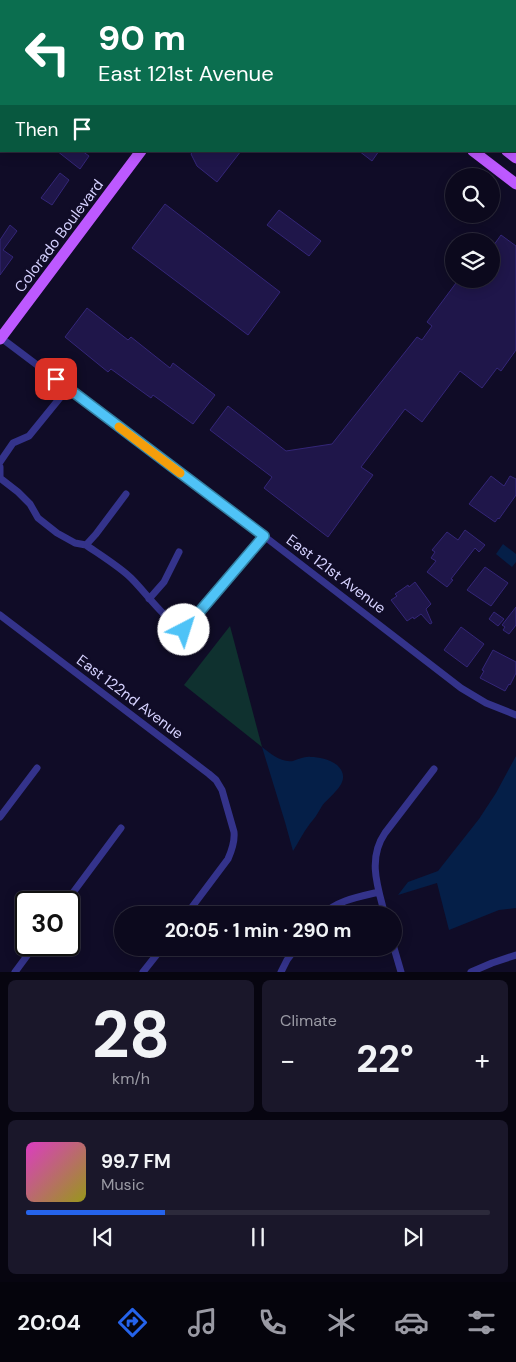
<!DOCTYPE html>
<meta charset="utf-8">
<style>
:root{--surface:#0c091d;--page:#1a172a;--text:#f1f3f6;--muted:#9a9aa4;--line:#2c2a3b;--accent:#2563eb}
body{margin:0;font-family:"DM Sans",sans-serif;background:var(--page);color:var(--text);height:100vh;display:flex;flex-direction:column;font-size:19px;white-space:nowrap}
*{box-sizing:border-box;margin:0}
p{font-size:16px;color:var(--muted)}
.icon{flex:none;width:28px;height:28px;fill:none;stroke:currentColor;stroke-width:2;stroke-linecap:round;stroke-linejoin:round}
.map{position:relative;height:972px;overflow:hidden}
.sheet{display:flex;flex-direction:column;gap:8px;padding:8px;background:#070510;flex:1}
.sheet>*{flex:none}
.hud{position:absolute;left:0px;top:0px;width:516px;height:152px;box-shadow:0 2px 12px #0003,0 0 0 1px var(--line);background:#0b6e4f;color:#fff;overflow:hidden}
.fabs{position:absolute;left:445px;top:168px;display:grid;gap:10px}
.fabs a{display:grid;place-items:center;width:55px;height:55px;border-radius:50%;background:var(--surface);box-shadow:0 2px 12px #0003,0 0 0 1px var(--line);font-size:25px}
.speed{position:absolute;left:15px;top:891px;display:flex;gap:10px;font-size:25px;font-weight:700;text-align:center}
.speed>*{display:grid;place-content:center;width:65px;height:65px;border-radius:50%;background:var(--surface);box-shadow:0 2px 12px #0003,0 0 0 1px var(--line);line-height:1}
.speed .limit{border:2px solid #111;border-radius:8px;background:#fff;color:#111}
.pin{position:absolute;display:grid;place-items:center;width:42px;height:42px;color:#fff;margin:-21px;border-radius:10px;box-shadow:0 2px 8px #0006}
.me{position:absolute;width:55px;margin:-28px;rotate:40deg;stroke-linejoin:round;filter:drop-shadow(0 0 4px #0008)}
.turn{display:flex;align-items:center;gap:18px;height:105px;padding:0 15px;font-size:22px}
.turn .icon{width:65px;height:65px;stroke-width:2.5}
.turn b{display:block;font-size:35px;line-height:42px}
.then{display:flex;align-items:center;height:48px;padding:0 15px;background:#0003;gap:10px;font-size:19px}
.big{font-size:38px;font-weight:700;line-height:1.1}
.sheet .card{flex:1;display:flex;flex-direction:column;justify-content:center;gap:8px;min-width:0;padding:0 18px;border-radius:8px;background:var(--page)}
.sheet .dial{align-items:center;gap:0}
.dial b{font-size:65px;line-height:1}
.song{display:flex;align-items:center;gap:15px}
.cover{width:60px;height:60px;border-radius:8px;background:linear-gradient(135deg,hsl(310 70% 55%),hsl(60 70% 35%))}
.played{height:5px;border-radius:2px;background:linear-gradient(90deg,var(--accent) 30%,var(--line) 30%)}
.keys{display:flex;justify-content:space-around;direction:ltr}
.heat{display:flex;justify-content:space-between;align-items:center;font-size:28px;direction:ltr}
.sheet .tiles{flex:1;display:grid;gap:8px;grid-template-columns:1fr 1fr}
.card:last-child{grid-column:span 2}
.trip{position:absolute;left:114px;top:906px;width:288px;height:50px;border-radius:25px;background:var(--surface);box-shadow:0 2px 12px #0003,0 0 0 1px var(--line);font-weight:700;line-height:50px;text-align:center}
.dock{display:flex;height:80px;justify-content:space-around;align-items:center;background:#05040c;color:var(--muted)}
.dock .icon{width:35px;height:35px}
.dock .on{color:var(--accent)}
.dock b{font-size:22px;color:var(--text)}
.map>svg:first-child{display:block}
.green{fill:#0f312f}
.water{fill:#051f48}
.building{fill:#1f164a;stroke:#342678}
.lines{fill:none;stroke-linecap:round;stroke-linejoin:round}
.minor{stroke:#34338b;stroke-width:7}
.primary{stroke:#bd59ff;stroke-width:11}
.route-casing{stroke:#337fa1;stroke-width:12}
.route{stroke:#4fc3f7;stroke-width:9}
.slow{stroke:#f59e0b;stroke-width:9}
.labels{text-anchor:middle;stroke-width:5;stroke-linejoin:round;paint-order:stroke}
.street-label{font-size:15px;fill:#d6d2ff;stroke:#100c27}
</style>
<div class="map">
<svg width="516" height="972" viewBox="0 0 516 972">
<rect width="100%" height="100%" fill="#100c27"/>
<path class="green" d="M 230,626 L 262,747 L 184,685 Z"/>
<path class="water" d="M 503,544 L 516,554 L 516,562 L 512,567 L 496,554 Z
M 262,747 C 270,753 281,763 293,761 C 299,759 305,756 311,757 C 319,757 331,760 337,765 C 354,781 331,794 322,806 C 320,809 318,813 316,816 C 314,819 311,822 309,825 C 303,833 298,843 293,851 L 285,822 Z
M 516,756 L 516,908 L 499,910 L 449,930 L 437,883 L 398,895 L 408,882 L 438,871 L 479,819 L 496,793 Z"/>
<path class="building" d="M 57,151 L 82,151 L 89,156 L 80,169 Z
M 193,151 L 241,151 L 217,182 L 197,166 L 191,154 Z
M 359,151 L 379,151 L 372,161 Z
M 60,173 L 69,180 L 52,205 L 41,198 Z
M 165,204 L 280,292 L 248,335 L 132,248 Z
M 279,210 L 321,241 L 309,256 L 267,225 Z
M 10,225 L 17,231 L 3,250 L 13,257 L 0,275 L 0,240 Z
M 501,235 L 516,246 L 516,350 L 501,371 L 497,368 L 482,388 L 460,371 L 422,422 L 405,409 L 361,467 L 373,475 L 328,537 L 264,488 L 272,477 L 210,430 L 228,406 L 286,451 L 332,444 L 417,337 L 422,340 L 432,326 L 427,322 L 459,279 L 491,279 L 491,249 Z
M 87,308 L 128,340 L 131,337 L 170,368 L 173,363 L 215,395 L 193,424 L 153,395 L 151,398 L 111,369 L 108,372 L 65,337 Z
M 491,476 L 504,486 L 510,476 L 516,479 L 516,495 L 499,519 L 498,518 L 495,522 L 469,504 Z
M 465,530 L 485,545 L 479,552 L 475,548 L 451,579 L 453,580 L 447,587 L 427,572 L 436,561 L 431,558 L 435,552 L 432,550 L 447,532 L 458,540 Z
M 485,567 L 508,583 L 491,606 L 467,590 Z
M 415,582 L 431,604 L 426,609 L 432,623 L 430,624 L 421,614 L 414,619 L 413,617 L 407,621 L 391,600 L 397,596 L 395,594 L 401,590 L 408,585 L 409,587 Z
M 516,607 L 516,625 L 509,634 L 503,630 L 505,627 L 502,625 Z
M 494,612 L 504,619 L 498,626 L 489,619 Z
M 461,627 L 484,644 L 467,667 L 444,650 Z
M 493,650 L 516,662 L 516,673 L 510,685 L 509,684 L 505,691 L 480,678 L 484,671 L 482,670 Z"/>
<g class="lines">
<path class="minor" d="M 0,337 L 264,536 L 461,688 L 486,703 L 516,715
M 0,462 L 13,443 L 29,436 L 68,388
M 0,467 L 0,478 L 18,492 L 30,504 L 38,518 L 57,533 L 75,543 L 86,545
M 126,494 L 96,534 L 86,545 C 99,554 120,567 131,578 C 148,595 162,617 184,630 L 264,536
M 149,599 L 164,582 L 179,552
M 0,615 L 209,774 L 216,780 L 222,790 L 234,832 C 235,842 232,850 228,859 L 186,915
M 0,817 L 37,768
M 66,902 L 121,828
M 322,915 C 338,900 358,897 379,892
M 385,915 C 378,888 367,859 385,833 L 434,769
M 392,941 L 401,972
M 15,972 L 35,945
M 143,972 L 162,948
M 281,972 L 287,960 L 296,948
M 471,972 L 492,963 L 516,955"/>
<path class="primary" d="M 264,0 L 266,1
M 300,0 L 301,1
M 253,1 L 254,0
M 473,151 L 516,184
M 507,151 L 516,158
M 0,339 L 141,151"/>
</g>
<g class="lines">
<g class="route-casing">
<path id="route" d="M 56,379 L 264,536 L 184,630"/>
</g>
<use href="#route" class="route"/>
<path class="slow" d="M 119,427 L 180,473"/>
</g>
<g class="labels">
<g class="street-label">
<text transform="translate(59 236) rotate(-53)" y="5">Colorado Boulevard</text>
<text transform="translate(336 574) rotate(37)" y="5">East 121st Avenue</text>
<text transform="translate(130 697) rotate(37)" y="5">East 122nd Avenue</text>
</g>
</g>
</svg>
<div class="fabs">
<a><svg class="icon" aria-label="search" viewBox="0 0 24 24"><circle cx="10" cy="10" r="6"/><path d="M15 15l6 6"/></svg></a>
<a><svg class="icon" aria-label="layers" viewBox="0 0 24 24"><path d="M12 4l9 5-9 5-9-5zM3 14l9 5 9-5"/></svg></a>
</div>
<div class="speed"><div class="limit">30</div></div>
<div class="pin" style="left:56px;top:379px;background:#d93025"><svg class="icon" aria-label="arrive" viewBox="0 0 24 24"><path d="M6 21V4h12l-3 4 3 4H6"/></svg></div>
<svg class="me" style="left:184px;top:630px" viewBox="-20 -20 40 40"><circle r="19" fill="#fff"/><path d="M0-13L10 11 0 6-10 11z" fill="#4fc3f7"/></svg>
<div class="trip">20:05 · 1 min · 290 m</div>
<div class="hud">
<div class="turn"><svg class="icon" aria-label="left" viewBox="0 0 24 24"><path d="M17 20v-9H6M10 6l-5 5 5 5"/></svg><div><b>90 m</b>East 121st Avenue</div></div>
<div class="then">Then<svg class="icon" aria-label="arrive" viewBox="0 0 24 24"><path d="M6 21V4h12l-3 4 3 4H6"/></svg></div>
</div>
</div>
<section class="sheet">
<div class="tiles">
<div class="card dial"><b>28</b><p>km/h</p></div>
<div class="card"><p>Climate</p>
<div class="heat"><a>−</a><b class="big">22°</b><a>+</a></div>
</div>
<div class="card">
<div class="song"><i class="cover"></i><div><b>99.7 FM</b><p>Music</p></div></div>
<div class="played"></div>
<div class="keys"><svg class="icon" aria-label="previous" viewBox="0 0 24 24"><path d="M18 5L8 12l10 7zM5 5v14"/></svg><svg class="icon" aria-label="pause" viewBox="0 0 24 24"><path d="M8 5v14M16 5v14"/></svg><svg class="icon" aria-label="next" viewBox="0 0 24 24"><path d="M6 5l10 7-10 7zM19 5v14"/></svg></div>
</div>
</div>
</section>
<nav class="dock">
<b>20:04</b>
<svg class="icon on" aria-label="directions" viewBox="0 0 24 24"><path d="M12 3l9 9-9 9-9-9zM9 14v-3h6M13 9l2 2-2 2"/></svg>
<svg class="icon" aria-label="music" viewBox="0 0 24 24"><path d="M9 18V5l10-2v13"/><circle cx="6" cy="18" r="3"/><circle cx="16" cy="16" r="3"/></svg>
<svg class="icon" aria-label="phone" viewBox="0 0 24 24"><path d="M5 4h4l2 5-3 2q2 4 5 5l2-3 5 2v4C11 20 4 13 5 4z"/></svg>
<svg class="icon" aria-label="climate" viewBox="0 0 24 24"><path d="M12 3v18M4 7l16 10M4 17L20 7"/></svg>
<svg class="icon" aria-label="car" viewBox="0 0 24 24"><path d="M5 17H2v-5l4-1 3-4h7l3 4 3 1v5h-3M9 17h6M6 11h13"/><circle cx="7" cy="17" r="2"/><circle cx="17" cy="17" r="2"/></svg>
<svg class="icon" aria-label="filters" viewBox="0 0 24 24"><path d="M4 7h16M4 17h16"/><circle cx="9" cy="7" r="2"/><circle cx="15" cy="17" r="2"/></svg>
</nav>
